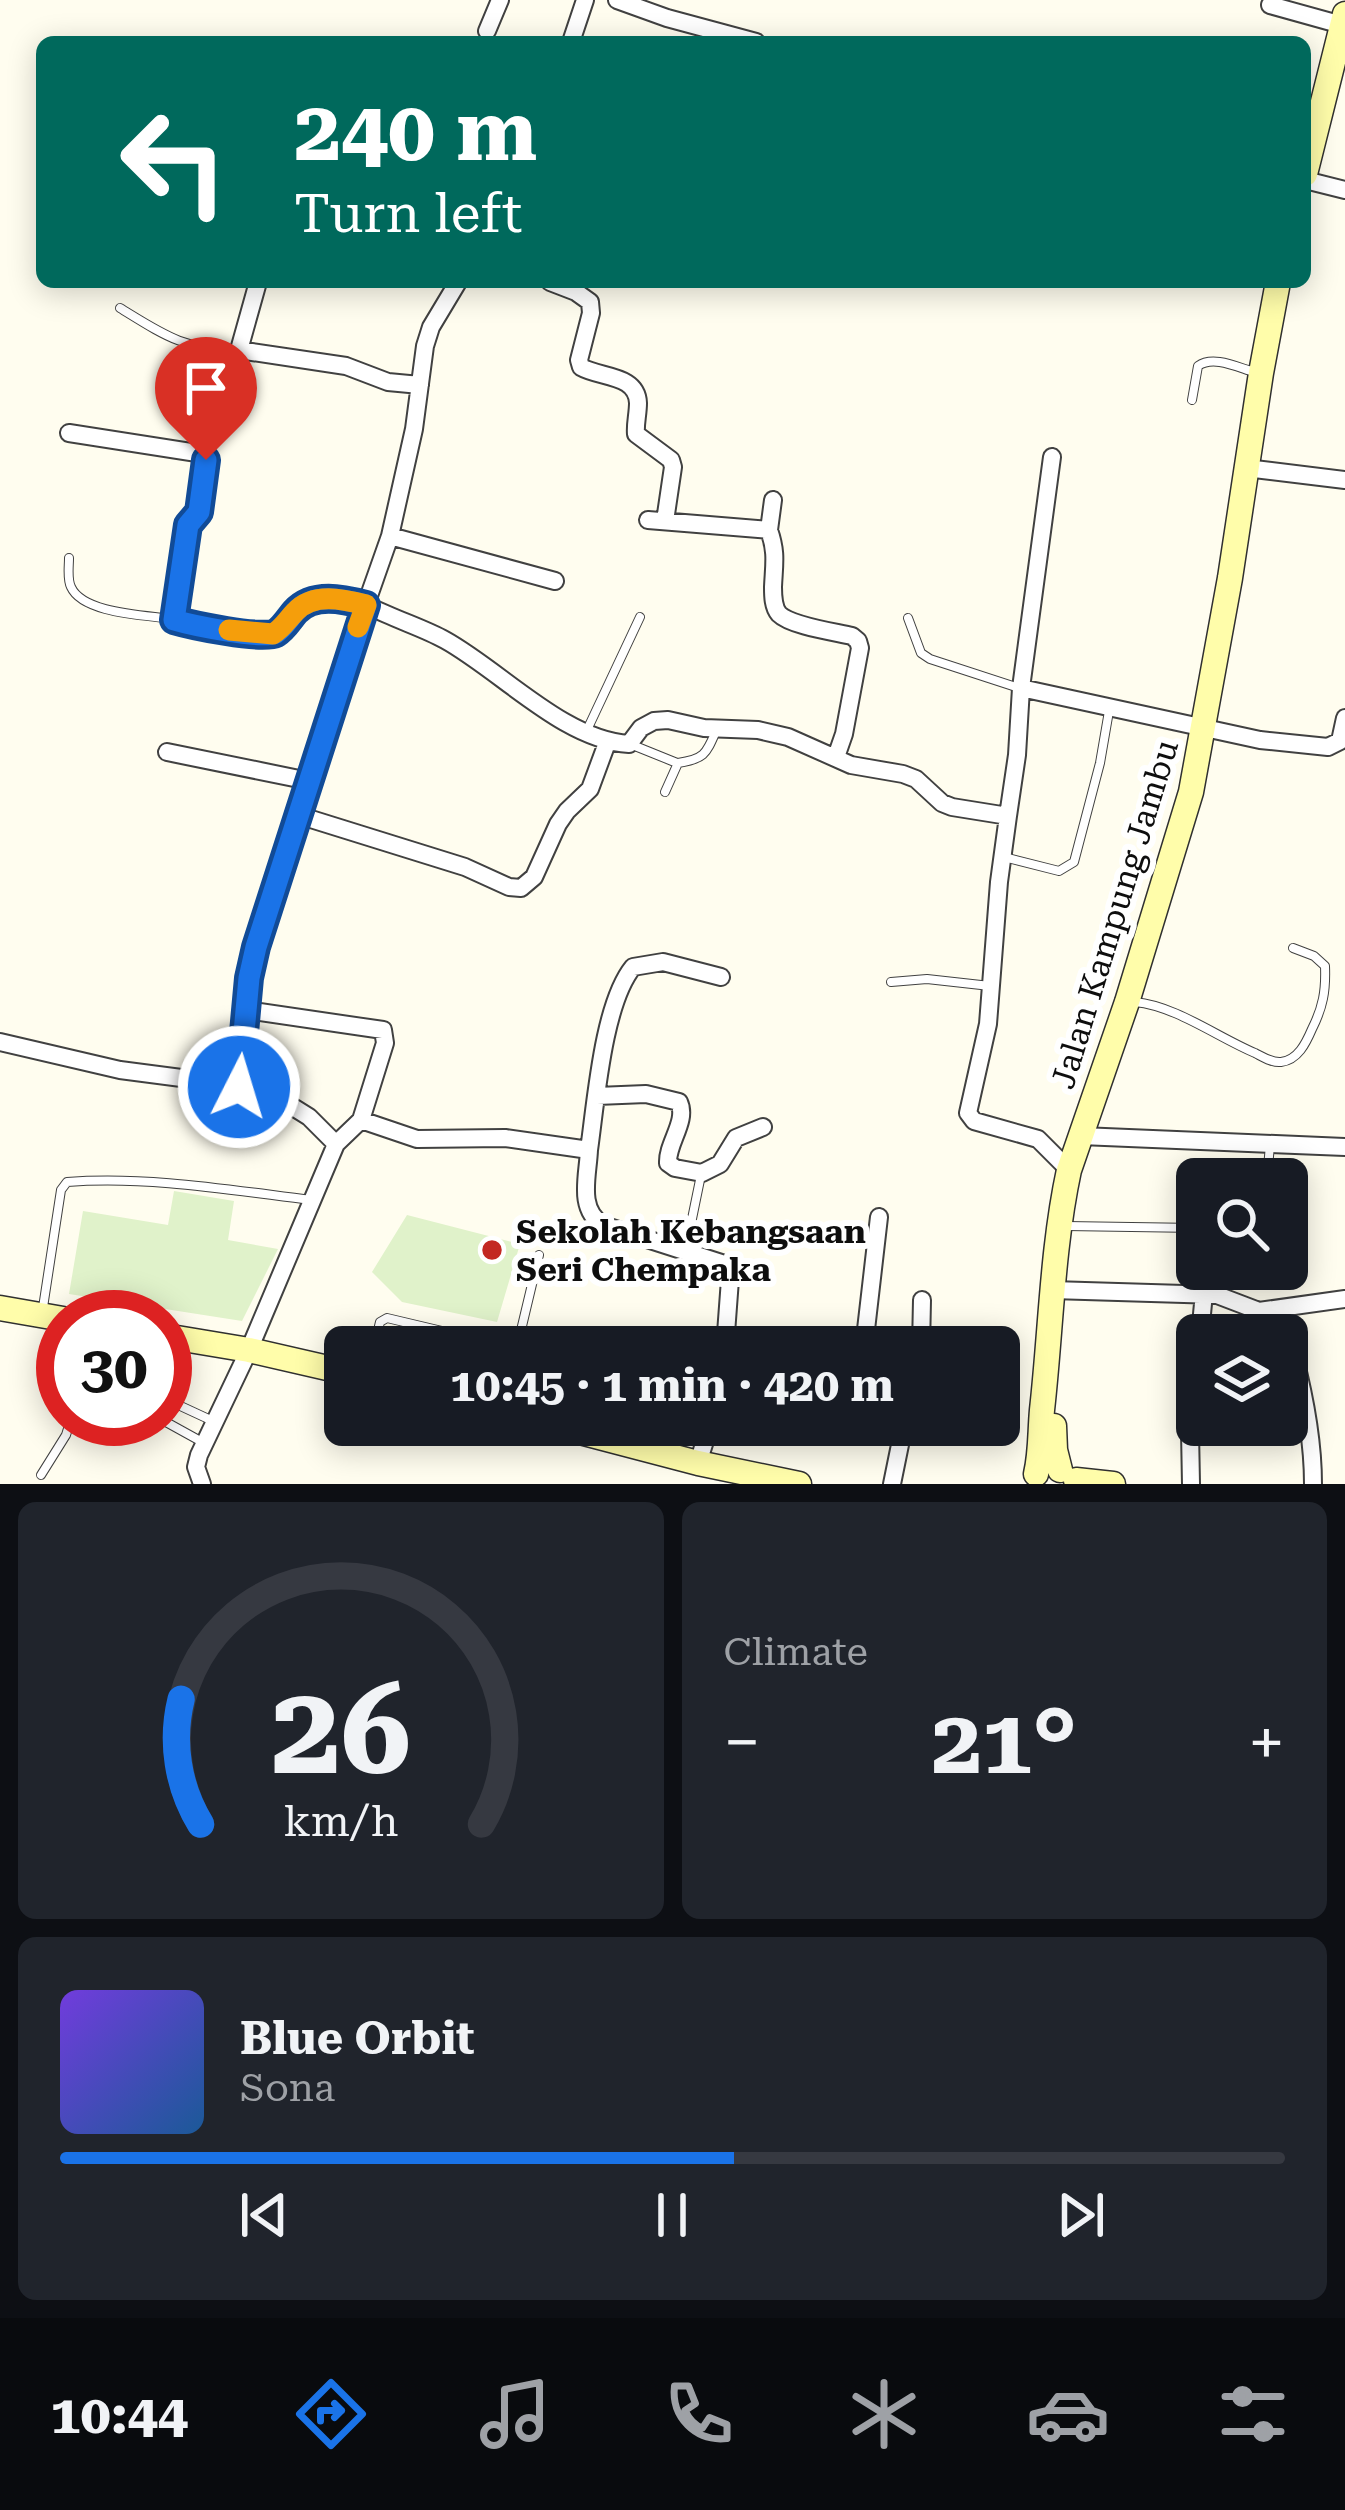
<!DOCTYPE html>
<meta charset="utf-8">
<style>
:root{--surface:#171b24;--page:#20242c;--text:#f1f3f6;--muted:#9ea1a6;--line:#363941;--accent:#1a73e8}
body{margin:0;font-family:"Roboto Serif",serif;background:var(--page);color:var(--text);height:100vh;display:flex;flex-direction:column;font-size:45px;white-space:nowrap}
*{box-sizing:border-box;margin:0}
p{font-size:39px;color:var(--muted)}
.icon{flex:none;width:66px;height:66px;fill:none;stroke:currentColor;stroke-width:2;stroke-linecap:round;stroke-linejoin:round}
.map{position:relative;height:1484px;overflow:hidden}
.drawer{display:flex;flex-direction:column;gap:18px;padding:18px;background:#0d0f14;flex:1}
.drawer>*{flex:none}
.banner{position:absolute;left:36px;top:36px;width:1275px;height:252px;border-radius:18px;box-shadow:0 6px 30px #0003;background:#00695c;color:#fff;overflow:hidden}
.fabs{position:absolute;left:1176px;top:1158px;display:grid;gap:24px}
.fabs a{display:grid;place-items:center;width:132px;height:132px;border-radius:18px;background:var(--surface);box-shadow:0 6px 30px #0003;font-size:60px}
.speed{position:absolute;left:36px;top:1290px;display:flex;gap:24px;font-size:60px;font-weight:700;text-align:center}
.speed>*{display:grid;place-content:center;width:156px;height:156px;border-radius:50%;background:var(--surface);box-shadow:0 6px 30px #0003;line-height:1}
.speed .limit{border:18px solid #d22;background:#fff;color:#111}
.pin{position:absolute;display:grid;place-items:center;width:102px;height:102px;color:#fff;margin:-123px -51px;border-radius:50% 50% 50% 0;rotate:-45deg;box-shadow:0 0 12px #0007}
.pin .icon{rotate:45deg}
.me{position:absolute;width:132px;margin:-66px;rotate:5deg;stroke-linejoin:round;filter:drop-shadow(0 0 9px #0008)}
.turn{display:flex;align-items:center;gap:42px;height:252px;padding:0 60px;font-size:54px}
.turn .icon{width:156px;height:156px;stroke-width:2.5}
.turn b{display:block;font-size:84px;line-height:102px}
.big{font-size:90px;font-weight:700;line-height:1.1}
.drawer .tile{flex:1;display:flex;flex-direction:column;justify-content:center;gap:18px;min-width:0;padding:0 42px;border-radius:18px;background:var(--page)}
.drawer .dial{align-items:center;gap:0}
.dial svg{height:312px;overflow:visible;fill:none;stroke:var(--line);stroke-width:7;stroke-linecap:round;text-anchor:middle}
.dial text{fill:var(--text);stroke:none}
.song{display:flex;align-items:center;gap:36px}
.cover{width:144px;height:144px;border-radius:18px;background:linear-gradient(135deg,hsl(260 70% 55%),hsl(210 70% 35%))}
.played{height:12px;border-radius:6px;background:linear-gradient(90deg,var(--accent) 55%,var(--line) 55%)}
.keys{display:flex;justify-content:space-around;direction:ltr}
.heat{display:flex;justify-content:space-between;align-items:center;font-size:66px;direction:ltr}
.drawer .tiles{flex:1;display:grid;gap:18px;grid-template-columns:1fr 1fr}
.tile:last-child{grid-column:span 2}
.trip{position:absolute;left:324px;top:1326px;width:696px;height:120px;border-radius:18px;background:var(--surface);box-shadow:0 6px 30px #0003;font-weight:700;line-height:120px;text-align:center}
.tab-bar{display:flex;height:192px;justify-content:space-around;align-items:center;background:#090b0e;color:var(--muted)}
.tab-bar .icon{width:84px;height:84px}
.tab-bar .on{color:var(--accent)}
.tab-bar b{font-size:54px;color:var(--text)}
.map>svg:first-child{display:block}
.pitch{fill:#e0f2ca}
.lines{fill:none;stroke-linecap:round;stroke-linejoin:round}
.lane-casing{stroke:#414141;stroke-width:10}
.street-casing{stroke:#414141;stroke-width:20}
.secondary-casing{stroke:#303030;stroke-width:27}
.lane{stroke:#fff;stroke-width:8}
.street{stroke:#fff;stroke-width:16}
.secondary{stroke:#fffdaa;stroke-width:24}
.route-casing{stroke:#114b97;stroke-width:30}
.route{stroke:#1a73e8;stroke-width:21}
.slow{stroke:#f59e0b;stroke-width:21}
.poi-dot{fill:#c32822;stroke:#fff;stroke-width:4.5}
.labels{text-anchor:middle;stroke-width:12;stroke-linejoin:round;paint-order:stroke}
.street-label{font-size:33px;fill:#0e0e0e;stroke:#fff}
.poi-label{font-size:33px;font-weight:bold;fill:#0e0e0e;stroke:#fff;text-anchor:start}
</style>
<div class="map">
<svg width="1345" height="1484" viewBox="0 0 1345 1484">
<rect width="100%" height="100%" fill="#fffdef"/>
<path class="pitch" d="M 174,1191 L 234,1201 L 228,1240 L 278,1249 L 242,1321 L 69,1294 L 83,1211 L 168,1225 Z
M 407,1215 L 520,1244 L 497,1322 L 402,1302 L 372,1272 Z"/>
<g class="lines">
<g class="lane-casing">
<path id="lane" d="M 120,308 C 164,335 184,350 238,350
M 1192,400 L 1198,366 C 1213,355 1237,367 1254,372
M 69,558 C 69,567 67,579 71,587 C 83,614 147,615 172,619
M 908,618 L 921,653 L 930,659 L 1019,688
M 587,730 L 640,617
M 630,744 L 677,763
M 665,792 L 678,763 C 705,759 706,754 717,729
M 1004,857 L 1059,871 L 1074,862 L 1100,763 L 1109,711
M 891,982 L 927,979 L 990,986
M 1135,1002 C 1176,1006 1217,1037 1255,1053 C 1263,1057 1272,1063 1281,1062 C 1298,1060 1306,1043 1312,1029 C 1323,1007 1326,991 1325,966 L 1314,956 L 1293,948
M 1267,1179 L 1270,1145
M 1066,1226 L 1197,1228
M 686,1248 L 701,1175
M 42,1314 L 61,1190 L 67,1182 C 149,1176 230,1190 311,1200
M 374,1347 L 380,1322 L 387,1318 L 509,1347
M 517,1347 L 539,1255
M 204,1443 L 166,1422 L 171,1404 L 174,1403 L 215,1422
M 41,1475 L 66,1435 L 71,1419"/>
</g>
<g class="street-casing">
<path id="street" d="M 617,0 L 667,18 L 756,42
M 1270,5 L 1342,25
M 487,31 L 500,0
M 571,42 L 585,0
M 1305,180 L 1345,190
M 258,282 L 239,350 L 346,366 L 388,382 L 420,385
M 550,282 L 576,292 L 590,302 L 591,313 L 579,360 L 581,367 C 600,378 637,374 638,403 C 638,414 635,424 636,434 L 671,460 L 673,467 L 665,521
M 69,433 L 197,453 L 204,456 L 206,464 L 200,509 L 187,525 L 174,620 L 205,627 L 273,635 C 286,626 292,609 306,603 C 332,592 362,603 386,614 C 406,623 427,630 445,640 C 501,671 564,740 629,744 L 641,728 L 654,721 L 668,720 L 704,728 L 758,730 L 788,737 L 851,765 L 903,774 L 916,779 L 942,803 L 952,807 L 1008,816 L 1017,755 L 1021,688 L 1260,740 L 1328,747 L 1340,741 L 1345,718
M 1246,468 L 1345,480
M 648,520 L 769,530 C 777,553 774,564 773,587 C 773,596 773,607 779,614 C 791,626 835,632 852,636 L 858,641 L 860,648 L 844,734 L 836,757
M 769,530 L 773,500
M 390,536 L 555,581
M 1021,688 L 1052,457
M 167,752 L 309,781
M 298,815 L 465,867 L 509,887 L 521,888 L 534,877 L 558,824 L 567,811 L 590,789 L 607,743
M 1008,816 L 999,882 L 988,1024 L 968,1113 L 974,1121 L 1038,1139 L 1069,1170
M 246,1010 L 383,1030 L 385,1043 L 361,1120
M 0,1042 L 120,1070 L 212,1082 L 269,1092 L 309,1117 L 336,1144
M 239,1087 L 249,978 L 256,947 L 352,644 L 390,536 L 414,429 L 425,346 L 431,327 L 458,282
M 597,1096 L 646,1094 L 679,1102 C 688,1121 667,1143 668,1163 L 675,1168 L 702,1173 L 720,1164 L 736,1138 L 763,1127
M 1081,1136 L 1345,1147
M 589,1150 C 596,1101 603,1004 633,967 L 663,962 L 721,977
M 1052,1290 L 1217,1295 L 1259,1311 L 1345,1299
M 1279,1309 C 1282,1325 1289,1340 1294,1356 C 1305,1398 1313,1441 1313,1484
M 1200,1335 L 1204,1293
M 864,1347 L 879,1217
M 921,1347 L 922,1300
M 698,1463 L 710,1425
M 202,1484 L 196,1467 L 199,1455 L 249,1350 L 336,1144 L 361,1120 L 417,1139 L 505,1138 L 589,1150 C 588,1176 577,1209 603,1225 L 731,1266 L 725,1347
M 892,1484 L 904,1425
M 1191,1484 L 1190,1431 L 1197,1363"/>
</g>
<g class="secondary-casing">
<path id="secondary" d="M 1305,174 L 1345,14
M 0,1308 L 63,1319
M 165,1336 L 249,1350 L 345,1372
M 553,1425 L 698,1463 L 799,1484
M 1054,1426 L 1055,1450 L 1060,1470
M 1036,1474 C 1041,1453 1040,1432 1042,1410 C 1051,1330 1052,1249 1069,1170 L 1127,1002 L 1191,792 L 1230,578 L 1261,373 L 1278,282
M 1076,1480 L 1113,1484"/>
</g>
<use href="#lane" class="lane"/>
<use href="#street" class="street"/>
<use href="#secondary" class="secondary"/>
</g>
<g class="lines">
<g class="route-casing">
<path id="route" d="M 206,460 L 199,512 L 188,525 L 174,620 C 191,625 262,640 276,633 C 284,628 289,619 295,612 C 313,592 343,599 366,605 L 256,947 L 249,978 L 239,1087"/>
</g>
<use href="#route" class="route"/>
<path class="slow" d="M 229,630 L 273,634 C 283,628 287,620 295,612 C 313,592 343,599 366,605 L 358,627"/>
</g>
<circle class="poi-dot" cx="492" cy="1250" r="12"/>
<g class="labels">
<g class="street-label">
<text transform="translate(1114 914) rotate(-73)" y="12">Jalan Kampung Jambu</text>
</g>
<g class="poi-label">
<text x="516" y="1243">Sekolah Kebangsaan<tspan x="516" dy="38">Seri Chempaka</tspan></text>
</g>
</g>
</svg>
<div class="fabs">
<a><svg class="icon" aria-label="search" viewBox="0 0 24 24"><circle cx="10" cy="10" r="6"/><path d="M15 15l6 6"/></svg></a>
<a><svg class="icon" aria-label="layers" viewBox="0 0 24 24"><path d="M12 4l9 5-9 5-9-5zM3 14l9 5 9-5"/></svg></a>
</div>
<div class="speed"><div class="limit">30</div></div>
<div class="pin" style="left:206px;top:460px;background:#d93025"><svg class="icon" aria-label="arrive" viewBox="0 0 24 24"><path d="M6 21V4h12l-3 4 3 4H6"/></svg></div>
<svg class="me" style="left:239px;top:1087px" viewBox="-20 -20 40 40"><circle r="17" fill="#1a73e8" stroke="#fff" stroke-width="3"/><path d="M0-11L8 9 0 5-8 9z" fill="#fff"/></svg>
<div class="trip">10:45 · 1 min · 420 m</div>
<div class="banner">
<div class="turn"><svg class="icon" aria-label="left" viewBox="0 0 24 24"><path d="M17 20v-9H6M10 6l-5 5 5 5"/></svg><div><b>240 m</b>Turn left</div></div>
</div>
</div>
<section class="drawer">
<div class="tiles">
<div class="tile dial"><svg viewBox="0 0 100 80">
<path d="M14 69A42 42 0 1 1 86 69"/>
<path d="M14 69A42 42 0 0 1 9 37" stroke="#1a73e8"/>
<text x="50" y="56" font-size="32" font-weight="700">26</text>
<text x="50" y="72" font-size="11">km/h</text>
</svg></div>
<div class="tile"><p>Climate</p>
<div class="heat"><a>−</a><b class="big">21°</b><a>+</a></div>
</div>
<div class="tile">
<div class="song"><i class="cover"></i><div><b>Blue Orbit</b><p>Sona</p></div></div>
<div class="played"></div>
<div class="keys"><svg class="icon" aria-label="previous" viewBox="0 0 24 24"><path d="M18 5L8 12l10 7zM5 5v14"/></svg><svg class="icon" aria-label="pause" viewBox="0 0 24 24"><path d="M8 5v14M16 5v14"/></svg><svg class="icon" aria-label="next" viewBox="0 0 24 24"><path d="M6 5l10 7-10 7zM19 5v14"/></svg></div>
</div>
</div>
</section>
<nav class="tab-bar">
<b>10:44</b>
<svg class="icon on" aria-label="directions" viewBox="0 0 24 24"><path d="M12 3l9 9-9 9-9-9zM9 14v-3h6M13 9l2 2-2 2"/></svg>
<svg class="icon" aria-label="music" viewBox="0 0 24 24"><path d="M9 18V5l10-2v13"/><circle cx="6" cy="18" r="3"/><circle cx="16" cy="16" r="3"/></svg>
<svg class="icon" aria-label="phone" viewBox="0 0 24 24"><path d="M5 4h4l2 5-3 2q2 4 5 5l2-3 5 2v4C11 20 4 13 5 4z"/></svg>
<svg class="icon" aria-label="climate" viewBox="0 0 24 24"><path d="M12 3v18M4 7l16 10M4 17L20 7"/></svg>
<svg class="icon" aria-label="car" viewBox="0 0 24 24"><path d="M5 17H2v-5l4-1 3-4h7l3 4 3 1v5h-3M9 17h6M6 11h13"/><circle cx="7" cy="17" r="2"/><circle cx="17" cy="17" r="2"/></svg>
<svg class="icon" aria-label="filters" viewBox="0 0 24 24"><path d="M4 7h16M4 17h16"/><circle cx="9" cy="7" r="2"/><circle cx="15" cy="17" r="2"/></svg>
</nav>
